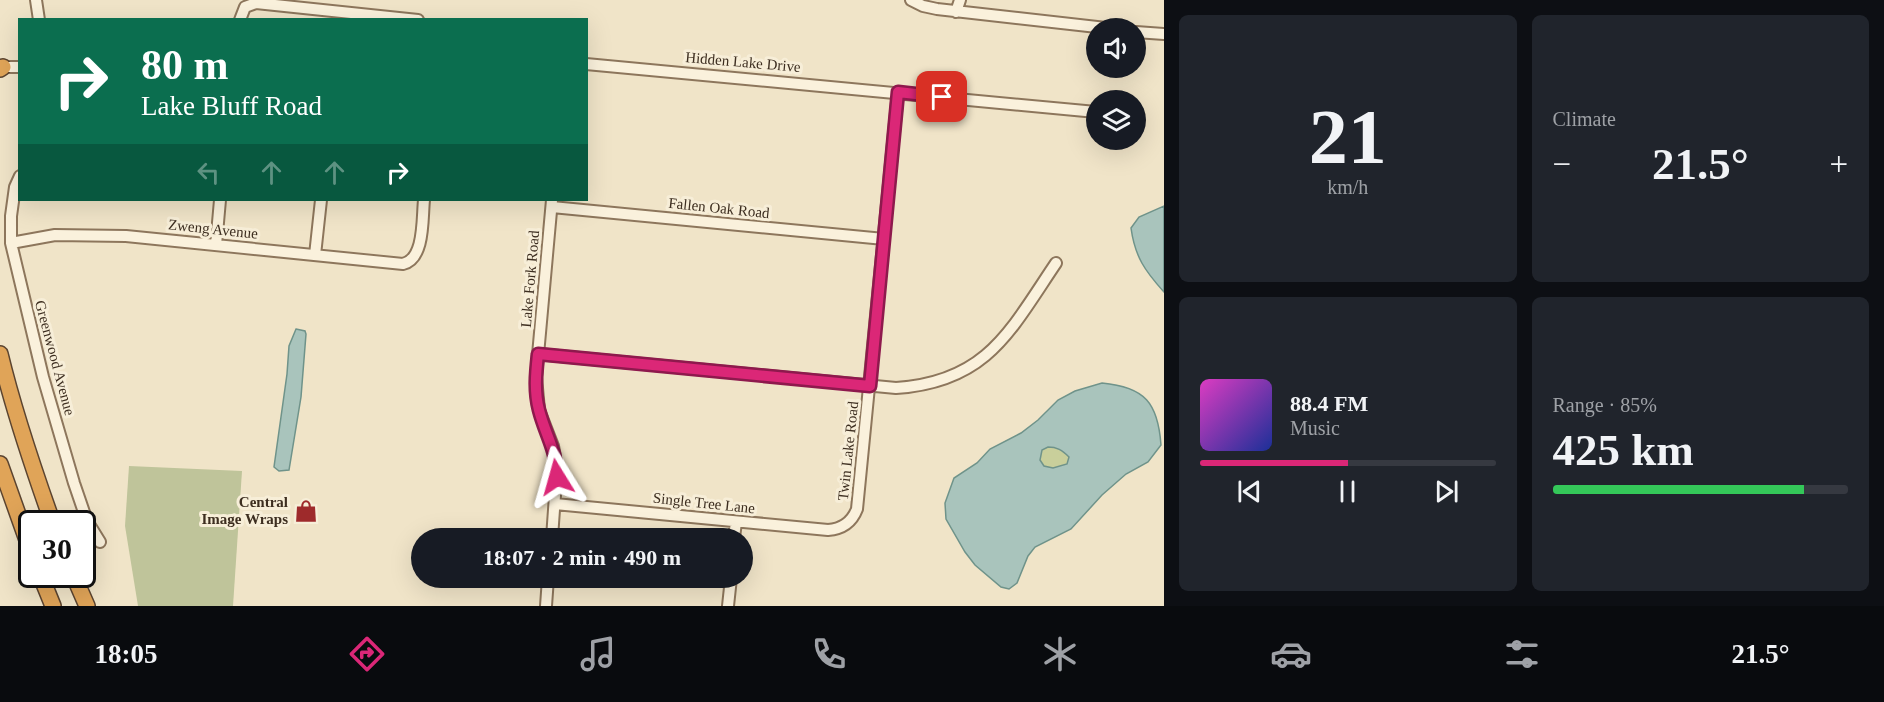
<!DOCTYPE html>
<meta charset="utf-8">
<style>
:root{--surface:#171b24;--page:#20242c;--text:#f1f3f6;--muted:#9ea1a6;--line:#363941;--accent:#db2777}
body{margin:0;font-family:"Times New Roman",serif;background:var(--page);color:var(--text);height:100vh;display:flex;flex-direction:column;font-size:22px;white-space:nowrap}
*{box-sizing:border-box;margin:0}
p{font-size:20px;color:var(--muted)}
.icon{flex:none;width:33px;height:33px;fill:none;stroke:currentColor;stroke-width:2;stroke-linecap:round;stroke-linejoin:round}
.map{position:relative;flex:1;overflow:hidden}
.drawer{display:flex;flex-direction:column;gap:15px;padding:15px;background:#0d0f14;width:720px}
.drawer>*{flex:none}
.top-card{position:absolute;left:18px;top:18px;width:570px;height:183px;border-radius:0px;box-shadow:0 6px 24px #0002;background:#0b6e4f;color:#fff;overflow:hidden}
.fabs{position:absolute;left:1086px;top:18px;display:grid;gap:12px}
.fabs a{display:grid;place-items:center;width:60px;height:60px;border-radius:50%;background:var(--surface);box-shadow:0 6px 24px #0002;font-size:30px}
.speed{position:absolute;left:18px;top:510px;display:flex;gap:12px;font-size:30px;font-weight:700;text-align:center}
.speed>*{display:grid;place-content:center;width:78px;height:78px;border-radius:50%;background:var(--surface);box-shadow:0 6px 24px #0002;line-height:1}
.speed .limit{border:3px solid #111;border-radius:9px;background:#fff;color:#111}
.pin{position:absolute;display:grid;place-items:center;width:51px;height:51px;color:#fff;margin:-26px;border-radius:12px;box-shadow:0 3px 9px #0006}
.me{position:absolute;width:66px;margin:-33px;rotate:352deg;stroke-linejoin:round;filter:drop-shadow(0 0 4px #0008)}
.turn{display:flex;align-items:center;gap:21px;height:126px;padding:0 24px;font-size:27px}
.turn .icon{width:78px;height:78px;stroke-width:2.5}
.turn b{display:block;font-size:42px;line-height:51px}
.lanes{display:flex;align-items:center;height:57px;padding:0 24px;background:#0003;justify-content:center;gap:30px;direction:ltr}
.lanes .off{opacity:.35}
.big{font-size:45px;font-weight:800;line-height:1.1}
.drawer .widget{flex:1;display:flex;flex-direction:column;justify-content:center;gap:9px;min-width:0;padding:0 21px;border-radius:9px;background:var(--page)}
.drawer .dial{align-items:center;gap:0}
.dial b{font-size:78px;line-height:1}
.song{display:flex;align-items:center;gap:18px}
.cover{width:72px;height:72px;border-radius:9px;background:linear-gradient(135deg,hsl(310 70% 55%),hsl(230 70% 35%))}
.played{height:6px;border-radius:3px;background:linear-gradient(90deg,var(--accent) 50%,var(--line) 50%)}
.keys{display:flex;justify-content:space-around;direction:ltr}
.heat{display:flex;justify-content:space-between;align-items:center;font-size:33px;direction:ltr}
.charge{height:9px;border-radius:4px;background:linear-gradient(90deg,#34c759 85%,var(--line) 0)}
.drawer .tiles{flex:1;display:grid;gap:15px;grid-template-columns:repeat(2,1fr)}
.trip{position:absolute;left:411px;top:528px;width:342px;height:60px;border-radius:30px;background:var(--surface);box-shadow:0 6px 24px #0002;font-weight:800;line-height:60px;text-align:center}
.tab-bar{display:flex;height:96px;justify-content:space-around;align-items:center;background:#090b0e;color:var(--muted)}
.tab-bar .icon{width:42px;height:42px}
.tab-bar .selected{color:var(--accent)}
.tab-bar b{font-size:27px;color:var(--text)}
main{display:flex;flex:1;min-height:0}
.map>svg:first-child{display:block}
.green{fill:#c9cf9b}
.cemetery{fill:#bfc49a}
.water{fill:#a9c4bc;stroke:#6f938a;stroke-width:1.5;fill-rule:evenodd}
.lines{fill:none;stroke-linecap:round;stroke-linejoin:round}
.minor-casing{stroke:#8d765c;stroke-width:14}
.highway-casing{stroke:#5b4430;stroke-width:18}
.minor{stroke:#faf1dc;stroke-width:10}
.highway{stroke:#e0a458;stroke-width:15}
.route-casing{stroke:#8e194d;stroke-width:15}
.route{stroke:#db2777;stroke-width:10}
.labels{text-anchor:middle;stroke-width:6;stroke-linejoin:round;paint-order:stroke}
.street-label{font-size:15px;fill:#3d2e20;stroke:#f7eed8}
.poi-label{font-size:15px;font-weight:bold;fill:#3d2e20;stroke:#f7eed8;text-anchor:end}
</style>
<main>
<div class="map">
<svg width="1164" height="606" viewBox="0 0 1164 606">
<rect width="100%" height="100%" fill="#f0e4c8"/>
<path class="green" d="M 1048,447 C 1057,447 1062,450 1069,456 L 1068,464 L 1053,468 L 1044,467 L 1040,460 L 1042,450 Z"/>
<path class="cemetery" d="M 129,466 L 242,471 L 233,606 L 138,606 L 125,526 Z"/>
<path class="water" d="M 1164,206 L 1164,292 C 1145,271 1135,257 1131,228 L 1139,217 Z
M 296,329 L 305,331 L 306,334 L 301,397 L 289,470 L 279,471 L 274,467 L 287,374 L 289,346 Z
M 1102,383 C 1145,387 1158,403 1161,445 L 1148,462 L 1126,474 L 1102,495 L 1071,529 L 1035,547 L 1028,556 L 1017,583 L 1009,589 L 1001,587 L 975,565 L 965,552 L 946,519 L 945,503 L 954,478 L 977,463 L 990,449 L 1021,433 L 1038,420 L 1058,400 L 1075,391 ZM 1048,447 C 1057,447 1062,450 1069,457 L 1067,464 L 1053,468 L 1044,466 L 1040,460 L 1042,450 Z"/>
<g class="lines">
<g class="minor-casing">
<path id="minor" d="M 36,0 L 39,20
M 911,0 L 923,6 L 937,9 L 1106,28
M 956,12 L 960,0
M 240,20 L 245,7 L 256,3 L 418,20
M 1136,32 L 1164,34
M 586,64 L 1096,112
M 0,67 L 20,67
M 1136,116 L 1138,116
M 20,176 L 15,187 L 11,216 L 11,243 L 43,377 L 74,483 L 87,521 L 100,542
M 552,207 L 884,239
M 11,243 L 55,235 L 126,236 L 403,264 C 425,259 422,218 424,200
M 216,245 L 220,200
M 315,255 L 321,200
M 538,354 L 896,388 C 987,382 1010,331 1056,263
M 555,504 L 828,530 C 842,529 852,522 857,509 L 898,92
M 552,538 L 557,467 L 553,446 L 539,410 L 536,377 L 552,200
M 734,538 L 736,522
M 546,606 L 548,578
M 728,606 L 731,578"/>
</g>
<g class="highway-casing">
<path id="highway" d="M 0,69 L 3,67
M 0,354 C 14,412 33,468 53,524
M 0,464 L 32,554
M 40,574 L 53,606
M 73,574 L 87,606"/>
</g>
<use href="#minor" class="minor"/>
<use href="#highway" class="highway"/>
</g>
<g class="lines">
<g class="route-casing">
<path id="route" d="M 557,477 C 557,451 545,434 539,410 C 534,391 536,373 538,354 L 870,386 L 898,92 L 942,97"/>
</g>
<use href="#route" class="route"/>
</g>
<defs>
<g id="shop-bare" transform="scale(1.8)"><path d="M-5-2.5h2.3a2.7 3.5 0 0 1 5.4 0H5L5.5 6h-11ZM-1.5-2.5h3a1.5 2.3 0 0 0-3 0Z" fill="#9e2a2b" stroke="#f7eed8" stroke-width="2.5" paint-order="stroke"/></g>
</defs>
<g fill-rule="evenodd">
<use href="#shop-bare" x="306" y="511"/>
</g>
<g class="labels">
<g class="street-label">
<text transform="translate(743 62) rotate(5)" y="5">Hidden Lake Drive</text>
<text transform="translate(719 208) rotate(6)" y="5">Fallen Oak Road</text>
<text transform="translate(213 229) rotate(6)" y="5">Zweng Avenue</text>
<text transform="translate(530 279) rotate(-85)" y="5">Lake Fork Road</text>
<text transform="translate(55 358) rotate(75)" y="5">Greenwood Avenue</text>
<text transform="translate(848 451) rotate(-84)" y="5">Twin Lake Road</text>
<text transform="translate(704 503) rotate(6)" y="5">Single Tree Lane</text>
</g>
<g class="poi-label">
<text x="288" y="507">Central<tspan x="288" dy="17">Image Wraps</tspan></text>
</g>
</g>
</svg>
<div class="fabs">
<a><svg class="icon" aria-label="sound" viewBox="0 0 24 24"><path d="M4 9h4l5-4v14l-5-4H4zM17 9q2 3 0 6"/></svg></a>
<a><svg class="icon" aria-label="layers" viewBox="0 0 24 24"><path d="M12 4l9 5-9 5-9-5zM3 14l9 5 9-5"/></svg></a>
</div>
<div class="speed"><div class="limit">30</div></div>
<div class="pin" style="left:942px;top:97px;background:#d93025"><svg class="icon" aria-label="arrive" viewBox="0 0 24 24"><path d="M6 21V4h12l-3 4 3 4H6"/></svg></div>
<svg class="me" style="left:557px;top:477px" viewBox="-20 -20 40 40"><path d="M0-17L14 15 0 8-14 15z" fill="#db2777" stroke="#fff" stroke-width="4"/></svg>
<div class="trip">18:07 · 2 min · 490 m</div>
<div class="top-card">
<div class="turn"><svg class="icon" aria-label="right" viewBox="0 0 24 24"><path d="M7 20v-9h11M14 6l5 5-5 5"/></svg><div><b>80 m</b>Lake Bluff Road</div></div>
<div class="lanes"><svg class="icon off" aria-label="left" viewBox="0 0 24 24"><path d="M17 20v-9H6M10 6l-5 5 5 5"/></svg><svg class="icon off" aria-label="ahead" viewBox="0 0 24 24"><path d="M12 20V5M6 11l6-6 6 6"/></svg><svg class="icon off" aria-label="ahead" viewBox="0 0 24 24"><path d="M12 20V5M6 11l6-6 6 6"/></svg><svg class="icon" aria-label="right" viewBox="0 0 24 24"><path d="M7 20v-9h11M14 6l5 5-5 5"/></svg></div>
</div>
</div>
<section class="drawer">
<div class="tiles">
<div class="widget dial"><b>21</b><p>km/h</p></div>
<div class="widget"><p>Climate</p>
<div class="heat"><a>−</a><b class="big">21.5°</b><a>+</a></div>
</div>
<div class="widget">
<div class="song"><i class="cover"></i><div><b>88.4 FM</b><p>Music</p></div></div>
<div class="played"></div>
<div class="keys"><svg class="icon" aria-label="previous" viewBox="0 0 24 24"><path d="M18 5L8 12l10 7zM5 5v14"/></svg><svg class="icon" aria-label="pause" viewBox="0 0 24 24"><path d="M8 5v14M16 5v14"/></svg><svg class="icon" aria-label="next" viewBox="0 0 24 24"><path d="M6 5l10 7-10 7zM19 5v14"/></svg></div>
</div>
<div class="widget"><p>Range · 85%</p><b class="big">425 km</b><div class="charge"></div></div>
</div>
</section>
</main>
<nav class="tab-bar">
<b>18:05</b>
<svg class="icon selected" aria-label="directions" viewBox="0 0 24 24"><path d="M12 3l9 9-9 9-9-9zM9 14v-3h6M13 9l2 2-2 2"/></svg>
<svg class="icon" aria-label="music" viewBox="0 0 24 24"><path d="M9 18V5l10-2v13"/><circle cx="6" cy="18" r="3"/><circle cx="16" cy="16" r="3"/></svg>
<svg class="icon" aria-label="phone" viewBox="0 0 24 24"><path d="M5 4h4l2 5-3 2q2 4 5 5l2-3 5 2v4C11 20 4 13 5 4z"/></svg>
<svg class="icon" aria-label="climate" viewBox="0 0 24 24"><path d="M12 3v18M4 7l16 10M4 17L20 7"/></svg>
<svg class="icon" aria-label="car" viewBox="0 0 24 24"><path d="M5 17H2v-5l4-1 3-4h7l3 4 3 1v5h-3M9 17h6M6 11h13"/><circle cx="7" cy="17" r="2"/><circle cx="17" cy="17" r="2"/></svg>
<svg class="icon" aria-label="filters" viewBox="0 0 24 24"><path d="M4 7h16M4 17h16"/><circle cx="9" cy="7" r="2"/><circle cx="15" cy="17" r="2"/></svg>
<b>21.5°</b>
</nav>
